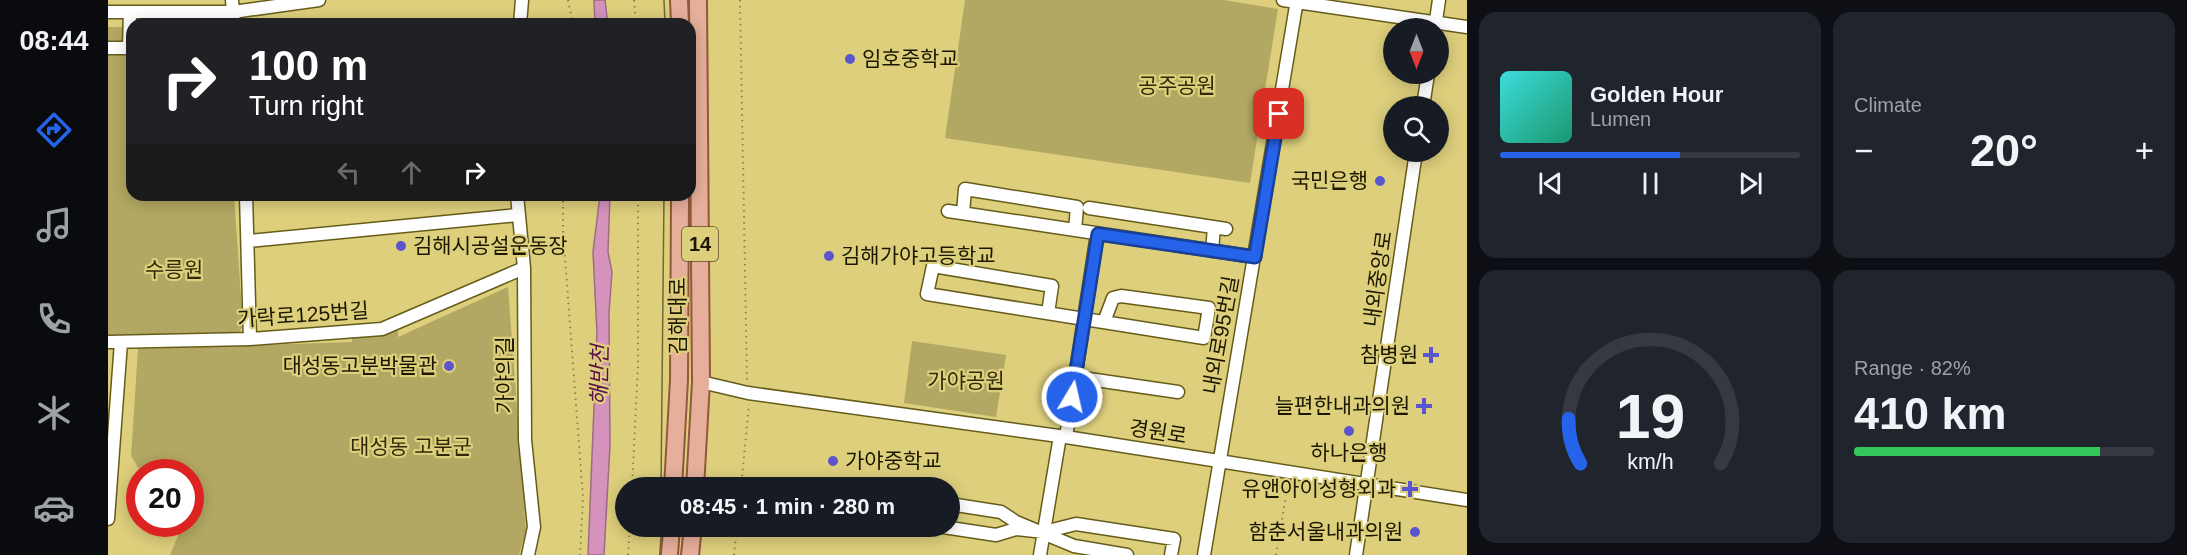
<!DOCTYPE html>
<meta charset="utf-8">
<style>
:root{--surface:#171b24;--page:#20242c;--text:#f1f3f6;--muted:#9ea1a6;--line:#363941;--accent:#2563eb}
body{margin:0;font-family:Arial,"Noto Sans KR",sans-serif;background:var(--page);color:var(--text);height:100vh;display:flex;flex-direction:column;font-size:22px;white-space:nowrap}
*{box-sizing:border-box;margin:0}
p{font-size:20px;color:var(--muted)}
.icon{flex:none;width:33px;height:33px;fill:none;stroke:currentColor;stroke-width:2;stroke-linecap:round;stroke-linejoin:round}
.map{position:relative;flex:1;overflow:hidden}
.drawer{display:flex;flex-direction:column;gap:12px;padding:12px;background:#0d0f14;width:720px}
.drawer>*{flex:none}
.guide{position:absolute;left:18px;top:18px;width:570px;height:183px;border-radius:18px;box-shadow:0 3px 15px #0003;background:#202124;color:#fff;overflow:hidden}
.needle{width:39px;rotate:180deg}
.controls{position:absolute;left:1275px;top:18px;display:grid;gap:12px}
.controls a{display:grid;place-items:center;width:66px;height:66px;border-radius:50%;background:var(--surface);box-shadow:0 3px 15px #0003;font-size:30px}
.speed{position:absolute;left:18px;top:459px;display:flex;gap:12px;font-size:30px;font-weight:700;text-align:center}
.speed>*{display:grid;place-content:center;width:78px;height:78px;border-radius:50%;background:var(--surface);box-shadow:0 3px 15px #0003;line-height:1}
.speed .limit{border:9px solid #d22;background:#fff;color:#111}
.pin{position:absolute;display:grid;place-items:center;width:51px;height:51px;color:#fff;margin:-26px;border-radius:12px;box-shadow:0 3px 9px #0006}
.me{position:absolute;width:66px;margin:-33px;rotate:9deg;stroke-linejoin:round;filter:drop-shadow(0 0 4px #0008)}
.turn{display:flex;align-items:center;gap:21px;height:126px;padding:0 24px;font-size:27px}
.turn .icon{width:78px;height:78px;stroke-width:2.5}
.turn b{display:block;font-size:42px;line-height:51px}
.lanes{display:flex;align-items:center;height:57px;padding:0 24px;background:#0003;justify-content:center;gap:30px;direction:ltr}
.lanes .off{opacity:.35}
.big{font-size:45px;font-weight:700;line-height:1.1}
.drawer .tile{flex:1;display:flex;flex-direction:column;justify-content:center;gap:9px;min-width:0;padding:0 21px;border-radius:18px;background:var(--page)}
.drawer .dial{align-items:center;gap:0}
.dial svg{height:156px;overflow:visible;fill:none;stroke:var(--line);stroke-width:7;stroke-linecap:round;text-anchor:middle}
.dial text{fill:var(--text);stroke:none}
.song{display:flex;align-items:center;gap:18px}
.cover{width:72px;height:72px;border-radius:9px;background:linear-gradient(135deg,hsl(180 70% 55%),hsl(160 70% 35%))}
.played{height:6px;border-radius:3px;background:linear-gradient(90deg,var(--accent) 60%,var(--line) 60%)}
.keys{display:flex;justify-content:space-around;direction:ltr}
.heat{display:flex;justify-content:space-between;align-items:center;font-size:33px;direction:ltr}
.charge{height:9px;border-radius:4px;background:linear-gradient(90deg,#34c759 82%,var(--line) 0)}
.drawer .tiles{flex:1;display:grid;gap:12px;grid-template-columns:repeat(2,1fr)}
.trip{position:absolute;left:507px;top:477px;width:345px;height:60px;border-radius:30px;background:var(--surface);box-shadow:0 3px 15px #0003;font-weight:700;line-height:60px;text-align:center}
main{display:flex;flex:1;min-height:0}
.menu{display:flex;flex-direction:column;width:108px;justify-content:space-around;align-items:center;background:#090b0e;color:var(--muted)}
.menu .icon{width:42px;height:42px}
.menu .on{color:var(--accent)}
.menu b{font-size:27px;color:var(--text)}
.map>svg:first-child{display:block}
.green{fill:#b3a863}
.water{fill:#d492bd;stroke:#9d6d84;stroke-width:1.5}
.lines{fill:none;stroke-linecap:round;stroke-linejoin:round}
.minor-casing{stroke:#665c1a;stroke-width:15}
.major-casing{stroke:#945739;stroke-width:20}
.path{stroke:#8e8449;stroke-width:2;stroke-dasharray:1.5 4.5;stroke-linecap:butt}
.minor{stroke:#fff;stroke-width:12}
.major{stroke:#e6af9b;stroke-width:16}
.tram{stroke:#706836;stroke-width:1.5}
.route-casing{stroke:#184099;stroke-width:15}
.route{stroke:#2563eb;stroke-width:10}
.poi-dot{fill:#5b55cd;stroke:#ddcf7c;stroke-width:2}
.labels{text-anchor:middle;stroke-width:4.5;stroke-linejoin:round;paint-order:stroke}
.shield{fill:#ddcf7c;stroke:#564f25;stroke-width:1.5}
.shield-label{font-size:20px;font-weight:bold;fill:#1c1800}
.poi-label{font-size:21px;fill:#1c1800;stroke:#ddcf7c;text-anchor:end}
.park-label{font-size:21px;fill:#302a08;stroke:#ddcf7c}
.street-label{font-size:21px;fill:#1c1800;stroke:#ddcf7c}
.water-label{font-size:22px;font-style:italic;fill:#5e114b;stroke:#ddcf7c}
</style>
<main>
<nav class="menu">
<b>08:44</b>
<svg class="icon on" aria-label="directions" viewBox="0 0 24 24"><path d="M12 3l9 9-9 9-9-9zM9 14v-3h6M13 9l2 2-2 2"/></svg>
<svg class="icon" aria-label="music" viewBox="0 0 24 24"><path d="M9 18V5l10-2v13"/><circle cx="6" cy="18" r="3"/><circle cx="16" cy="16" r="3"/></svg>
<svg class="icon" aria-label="phone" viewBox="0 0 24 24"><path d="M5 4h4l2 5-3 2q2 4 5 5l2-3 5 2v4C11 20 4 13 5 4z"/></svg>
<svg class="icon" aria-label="climate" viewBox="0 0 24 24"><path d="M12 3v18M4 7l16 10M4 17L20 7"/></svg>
<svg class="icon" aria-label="car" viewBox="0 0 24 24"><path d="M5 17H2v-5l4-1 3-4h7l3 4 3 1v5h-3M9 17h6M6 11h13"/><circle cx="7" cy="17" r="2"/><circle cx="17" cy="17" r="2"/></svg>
</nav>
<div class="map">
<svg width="1359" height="555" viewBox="0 0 1359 555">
<rect width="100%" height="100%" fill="#ddcf7c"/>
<path class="green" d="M 857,0 L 1116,0 L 1170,9 L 1142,183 L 837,138 Z
M 0,27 L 24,27 L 24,195 L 126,195 L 135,326 L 130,334 L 0,337 Z
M 400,287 L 418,531 L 411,555 L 62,555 L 70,536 L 63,524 L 82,524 L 82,472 L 33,472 L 23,456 L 30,349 L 244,342 L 244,336 L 290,328 L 290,337 Z
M 804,341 L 898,355 L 888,417 L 796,403 Z"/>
<path class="water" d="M 486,0 L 497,0 L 499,17 L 503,24 L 487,24 Z
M 492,195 L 502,195 L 500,252 L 504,272 L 501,313 L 502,445 L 496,555 L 480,555 L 489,333 L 485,252 Z"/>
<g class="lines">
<g class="minor-casing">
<path id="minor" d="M 124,0 L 126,24
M 1175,0 L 1359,27
M 0,12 L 125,12 L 211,0
M 412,24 L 414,0
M 1327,27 L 1331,0
M 0,48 L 21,48 L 22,12
M 1315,106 L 1320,74
M 138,195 L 142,339
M 409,195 L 416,268 L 417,440 L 426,527 L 420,555
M 981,208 L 1118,229
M 840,211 L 1147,257
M 855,213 L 857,189 L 969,207 L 967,230
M 140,241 L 409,215
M 1104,251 L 1106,227
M 940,313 L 944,286 L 825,266 L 819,294 L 1096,338 L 1101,308 L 1013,296 L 1005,298 L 996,322
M 0,342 L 142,339 L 274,329 L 416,268
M 967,377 L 1070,392
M 593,382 L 640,393 L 958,437 L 1359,500
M 958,437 L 989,234
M 842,504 L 893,512 L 908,522 L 966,546 L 1019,555
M 0,519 L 13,342
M 829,526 L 888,535 L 908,529 L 936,532 L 968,524 L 1066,539 L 1063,555
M 932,555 L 952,436
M 1096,555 L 1189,0
M 1248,555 L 1308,152"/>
</g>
<g class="major-casing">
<path id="major" d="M 571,0 L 572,24
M 565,488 L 571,380 L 572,195
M 587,488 L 593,382 L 590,0
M 561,555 L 563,526
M 582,555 L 585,526"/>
</g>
<path class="path" d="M 460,0 L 465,24
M 526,0 L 528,24
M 632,0 L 639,380
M 455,195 L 455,231 L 475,498 L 472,555
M 524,488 L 530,365 L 530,195
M 633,488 L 641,404
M 520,555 L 522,526
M 626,555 L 629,526
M 1168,555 L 1180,484"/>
<use href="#minor" class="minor"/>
<use href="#major" class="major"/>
<path class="tram" d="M 556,0 L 557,24
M 553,488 L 556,195
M 553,555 L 556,526"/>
</g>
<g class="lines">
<g class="route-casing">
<path id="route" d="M 964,397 L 990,234 L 1147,257 L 1171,114"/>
</g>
<use href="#route" class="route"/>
</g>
<g class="poi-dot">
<circle cx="742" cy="59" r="6"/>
<circle cx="1272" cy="181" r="6"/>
<circle cx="293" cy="246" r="6"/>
<circle cx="721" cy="256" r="6"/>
<path d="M1320 346h6v6h6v6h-6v6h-6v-6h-6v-6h6z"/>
<circle cx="341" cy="366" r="6"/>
<path d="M1313 397h6v6h6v6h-6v6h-6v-6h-6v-6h6z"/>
<circle cx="1241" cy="431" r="6"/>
<circle cx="725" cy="461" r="6"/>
<path d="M1299 480h6v6h6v6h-6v6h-6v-6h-6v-6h6z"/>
<circle cx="1307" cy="532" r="6"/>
</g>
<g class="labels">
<rect class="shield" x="574" y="227" width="36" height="34" rx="4.5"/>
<g class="shield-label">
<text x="592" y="251">14</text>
</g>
<g class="poi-label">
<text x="754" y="66" text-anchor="start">임호중학교</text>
<text x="1260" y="188">국민은행</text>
<text x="305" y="253" text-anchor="start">김해시공설운동장</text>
<text x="733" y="263" text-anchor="start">김해가야고등학교</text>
<text x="1310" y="362">참병원</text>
<text x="329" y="373">대성동고분박물관</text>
<text x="1302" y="413">늘편한내과의원</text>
<text x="1241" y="460" text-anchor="middle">하나은행</text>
<text x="737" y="468" text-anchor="start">가야중학교</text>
<text x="1288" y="496">유앤아이성형외과</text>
<text x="1295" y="539">함춘서울내과의원</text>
</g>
<g class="park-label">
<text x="1069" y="93">공주공원</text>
<text x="66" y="277">수릉원</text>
<text x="858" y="388">가야공원</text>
<text x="303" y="454">대성동 고분군</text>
</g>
<g class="street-label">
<text transform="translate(1270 279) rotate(-82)" y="7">내외중앙로</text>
<text transform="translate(195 315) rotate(-4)" y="7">가락로125번길</text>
<text transform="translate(570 316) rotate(-90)" y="7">김해대로</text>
<text transform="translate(1113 335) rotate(-80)" y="7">내외로95번길</text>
<text transform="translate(397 375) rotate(-90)" y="7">가야의길</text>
<text transform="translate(1050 432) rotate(9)" y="7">경원로</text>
</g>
<g class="water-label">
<text transform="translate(491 375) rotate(-89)" y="8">해반천</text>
</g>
</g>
</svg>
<div class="controls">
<a><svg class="needle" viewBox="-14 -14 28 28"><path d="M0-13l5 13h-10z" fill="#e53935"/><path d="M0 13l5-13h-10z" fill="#9ea1a6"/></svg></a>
<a><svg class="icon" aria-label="search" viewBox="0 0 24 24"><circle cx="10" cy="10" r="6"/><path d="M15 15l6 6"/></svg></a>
</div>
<div class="speed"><div class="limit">20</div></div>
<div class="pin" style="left:1171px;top:114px;background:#d93025"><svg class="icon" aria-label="arrive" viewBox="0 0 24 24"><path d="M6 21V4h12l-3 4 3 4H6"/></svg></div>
<svg class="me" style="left:964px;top:397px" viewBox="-20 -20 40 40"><circle r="17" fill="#2563eb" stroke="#fff" stroke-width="3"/><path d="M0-11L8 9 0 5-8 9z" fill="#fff"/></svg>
<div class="trip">08:45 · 1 min · 280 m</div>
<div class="guide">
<div class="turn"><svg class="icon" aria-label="right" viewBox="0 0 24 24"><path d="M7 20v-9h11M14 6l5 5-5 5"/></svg><div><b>100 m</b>Turn right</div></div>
<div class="lanes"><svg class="icon off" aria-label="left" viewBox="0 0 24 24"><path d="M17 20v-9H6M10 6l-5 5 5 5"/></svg><svg class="icon off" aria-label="ahead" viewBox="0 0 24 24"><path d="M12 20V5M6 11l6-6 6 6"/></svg><svg class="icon" aria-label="right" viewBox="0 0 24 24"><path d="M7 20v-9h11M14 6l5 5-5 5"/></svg></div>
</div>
</div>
<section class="drawer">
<div class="tiles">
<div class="tile">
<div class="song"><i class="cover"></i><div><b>Golden Hour</b><p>Lumen</p></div></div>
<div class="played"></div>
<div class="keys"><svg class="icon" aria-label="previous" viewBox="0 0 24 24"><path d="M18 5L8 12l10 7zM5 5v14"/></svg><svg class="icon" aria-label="pause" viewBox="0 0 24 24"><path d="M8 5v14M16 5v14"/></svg><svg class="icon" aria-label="next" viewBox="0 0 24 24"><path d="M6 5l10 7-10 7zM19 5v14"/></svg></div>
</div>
<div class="tile"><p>Climate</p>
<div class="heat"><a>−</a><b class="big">20°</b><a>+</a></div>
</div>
<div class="tile dial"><svg viewBox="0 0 100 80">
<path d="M14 69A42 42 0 1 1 86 69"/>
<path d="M14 69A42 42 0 0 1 8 46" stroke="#2563eb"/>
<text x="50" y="56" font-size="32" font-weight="700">19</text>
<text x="50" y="72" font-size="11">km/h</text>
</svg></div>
<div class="tile"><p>Range · 82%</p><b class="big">410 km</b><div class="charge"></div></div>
</div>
</section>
</main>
